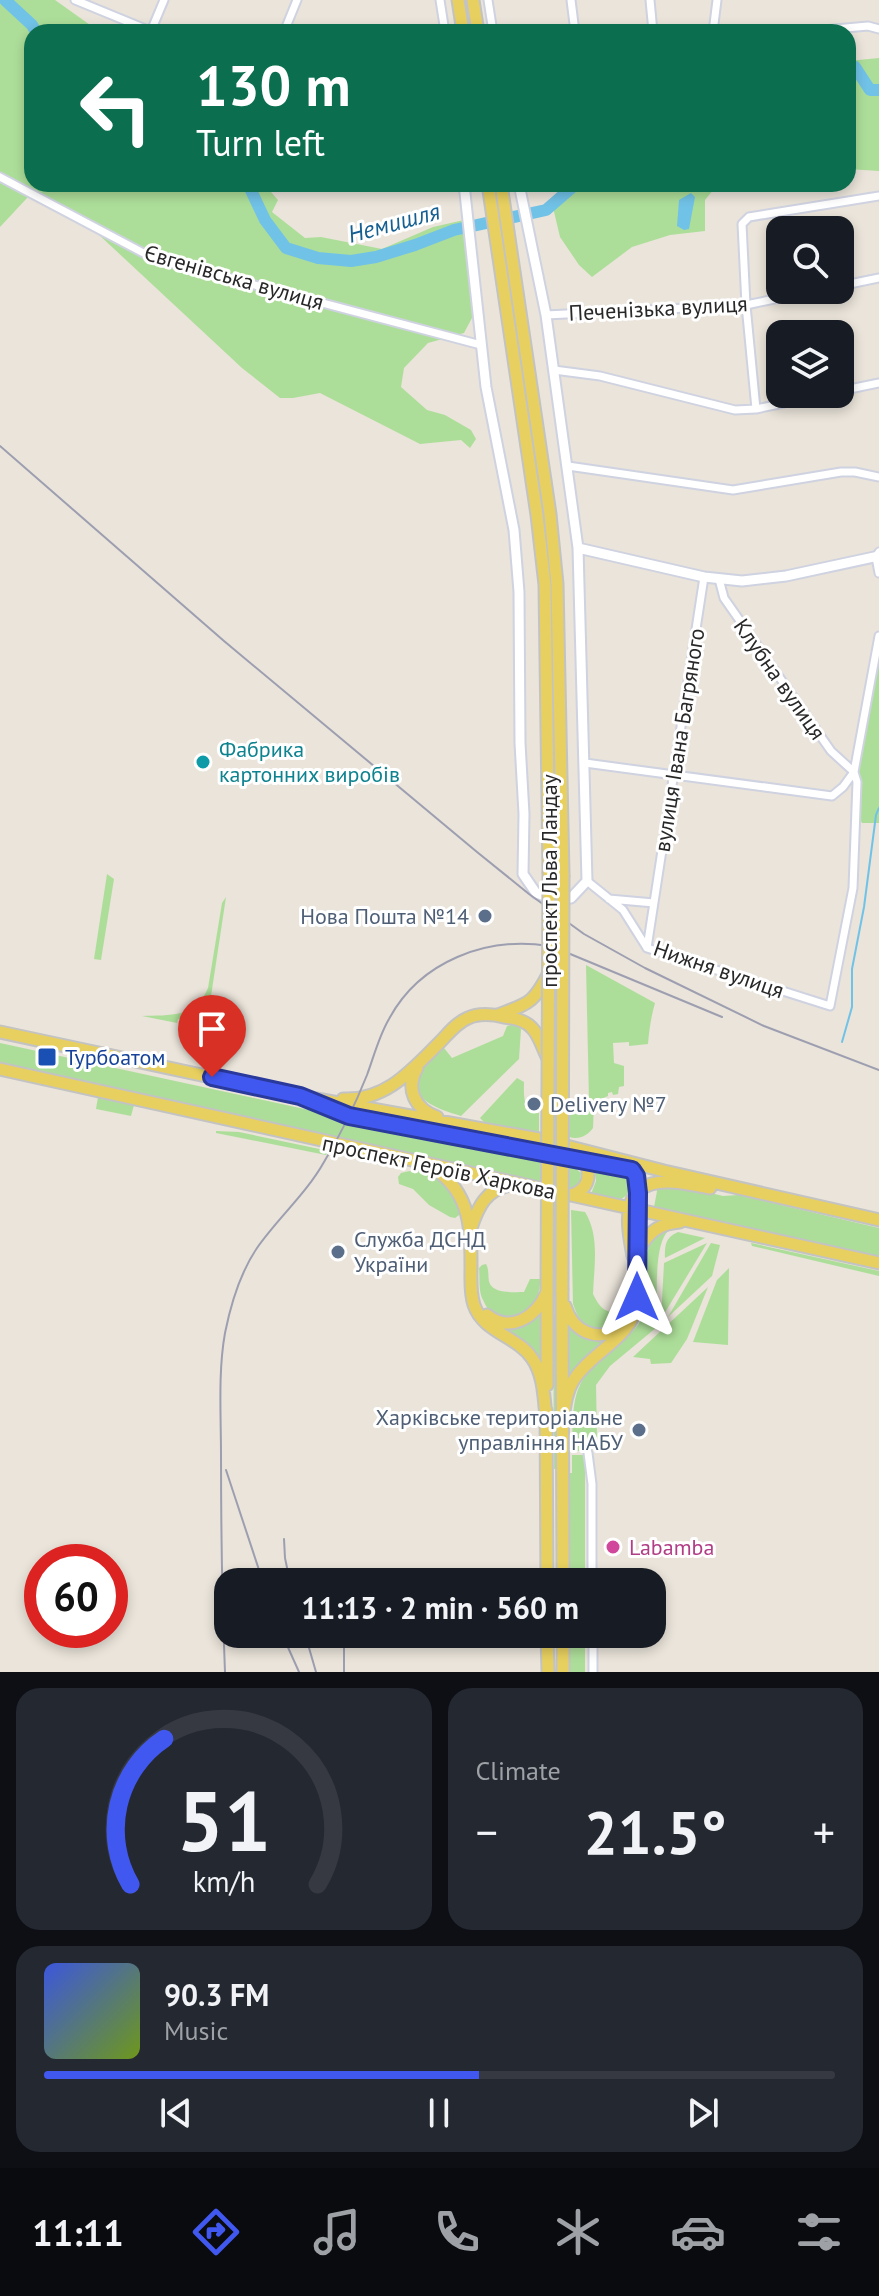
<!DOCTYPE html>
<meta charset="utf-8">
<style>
:root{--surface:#171b24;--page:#242831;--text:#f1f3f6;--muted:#9ea1a6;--line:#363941;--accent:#4158f0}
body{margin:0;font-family:"PT Sans",sans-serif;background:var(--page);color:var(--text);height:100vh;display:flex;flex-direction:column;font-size:30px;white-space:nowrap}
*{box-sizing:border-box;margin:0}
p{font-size:26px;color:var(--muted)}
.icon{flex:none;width:44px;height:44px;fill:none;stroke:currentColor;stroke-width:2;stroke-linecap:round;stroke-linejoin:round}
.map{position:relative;height:1672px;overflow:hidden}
.side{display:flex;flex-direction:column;gap:16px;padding:16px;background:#0d0f14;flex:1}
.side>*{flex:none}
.banner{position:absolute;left:24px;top:24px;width:832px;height:168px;border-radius:24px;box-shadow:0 4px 12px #0003;background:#0b6e4f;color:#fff;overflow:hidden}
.tools{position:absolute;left:766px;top:216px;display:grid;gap:16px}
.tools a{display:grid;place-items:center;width:88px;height:88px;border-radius:16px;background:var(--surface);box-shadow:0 4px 12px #0003;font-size:40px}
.speed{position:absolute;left:24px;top:1544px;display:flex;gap:16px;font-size:40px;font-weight:700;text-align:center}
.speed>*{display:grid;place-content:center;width:104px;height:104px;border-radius:50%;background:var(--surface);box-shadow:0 4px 12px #0003;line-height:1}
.speed .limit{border:12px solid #d22;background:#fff;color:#111}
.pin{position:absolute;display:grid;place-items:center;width:68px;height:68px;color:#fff;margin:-82px -34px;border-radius:50% 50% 50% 0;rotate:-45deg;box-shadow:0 0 8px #0007}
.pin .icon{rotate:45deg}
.me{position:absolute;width:88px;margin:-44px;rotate:0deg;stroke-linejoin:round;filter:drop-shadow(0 0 6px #0008)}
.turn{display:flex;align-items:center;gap:28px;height:168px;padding:0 40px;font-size:36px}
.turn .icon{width:104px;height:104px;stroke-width:2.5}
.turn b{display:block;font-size:56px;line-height:68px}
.big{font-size:60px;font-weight:600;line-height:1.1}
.side .widget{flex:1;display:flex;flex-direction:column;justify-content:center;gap:12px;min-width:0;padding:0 28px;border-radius:24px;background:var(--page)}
.side .dial{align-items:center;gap:0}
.dial svg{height:208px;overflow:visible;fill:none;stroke:var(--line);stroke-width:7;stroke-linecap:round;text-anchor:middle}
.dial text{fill:var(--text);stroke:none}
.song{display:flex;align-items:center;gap:24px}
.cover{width:96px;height:96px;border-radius:12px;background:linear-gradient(135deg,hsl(230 70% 55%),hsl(80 70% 35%))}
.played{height:8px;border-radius:4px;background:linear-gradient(90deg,var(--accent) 55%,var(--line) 55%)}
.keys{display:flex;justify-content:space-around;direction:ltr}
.heat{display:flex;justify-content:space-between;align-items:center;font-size:44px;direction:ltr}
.side .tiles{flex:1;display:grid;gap:16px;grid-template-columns:1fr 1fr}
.widget:last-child{grid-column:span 2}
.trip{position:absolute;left:214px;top:1568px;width:452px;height:80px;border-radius:24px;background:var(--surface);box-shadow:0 4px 12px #0003;font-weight:600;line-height:80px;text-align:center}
.menu{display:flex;height:128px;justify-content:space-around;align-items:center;background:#090b0e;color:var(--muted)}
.menu .icon{width:56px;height:56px}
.menu .selected{color:var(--accent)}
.menu b{font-size:36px;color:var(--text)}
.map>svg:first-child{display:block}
.green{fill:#adde99}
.water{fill:#71c2e7}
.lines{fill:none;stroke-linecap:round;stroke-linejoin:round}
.stream{stroke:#71c2e7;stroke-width:2}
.river{stroke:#71c2e7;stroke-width:12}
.minor-casing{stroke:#cfd2e0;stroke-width:11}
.tertiary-casing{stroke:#cfd2e0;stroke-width:13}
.primary-casing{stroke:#c3c3c3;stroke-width:15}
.minor{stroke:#fff;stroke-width:7}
.tertiary{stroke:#fff;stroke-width:9}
.primary{stroke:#e8d060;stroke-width:11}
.rail{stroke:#9d9fb1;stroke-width:2}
.primary-bridge-casing{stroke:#c3c3c3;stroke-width:15;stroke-linecap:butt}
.primary-bridge{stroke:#e8d060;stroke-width:11}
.route-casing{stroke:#2a399c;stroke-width:20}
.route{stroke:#4158f0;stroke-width:14}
.culture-dot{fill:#0f9aa8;stroke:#fff;stroke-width:3}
.service-dot{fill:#5c6f8a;stroke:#fff;stroke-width:3}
.transit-dot{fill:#1a4fb4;stroke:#fff;stroke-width:3}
.hotel-dot{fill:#d1479c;stroke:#fff;stroke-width:3}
.labels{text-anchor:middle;stroke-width:6;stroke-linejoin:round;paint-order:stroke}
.street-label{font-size:22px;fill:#282828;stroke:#fff}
.culture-label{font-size:22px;fill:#0d838f;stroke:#fff;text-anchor:start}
.service-label{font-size:22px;fill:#4e5e75;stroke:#fff;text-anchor:end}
.transit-label{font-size:22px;fill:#164399;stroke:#fff;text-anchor:start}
.hotel-label{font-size:22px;fill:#b23c85;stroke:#fff;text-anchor:start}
.water-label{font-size:24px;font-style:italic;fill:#145f90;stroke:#fff}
</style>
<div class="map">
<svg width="879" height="1672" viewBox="0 0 879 1672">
<rect width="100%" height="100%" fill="#eae4da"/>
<path class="green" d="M 0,0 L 55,0 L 100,32 L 32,32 L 32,184 L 264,184 L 278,200 L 272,212 L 305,238 L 321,237 L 382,249 L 433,227 L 464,220 L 473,316 L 464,333 L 428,343 L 404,368 L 401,387 L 427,410 L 445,415 L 471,430 L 476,439 L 470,448 L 461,440 L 420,444 L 320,393 L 293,398 L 280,398 L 242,368 L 83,220 L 28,197 L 0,227 Z
M 879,58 L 879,171 L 848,169 L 848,61 Z
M 565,184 L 718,184 L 705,200 L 705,231 L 670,235 L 632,247 L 592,277 L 579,265 L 560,237 L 551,199 Z
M 879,636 L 879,823 L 862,823 L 860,819 L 857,782 L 854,772 Z
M 107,874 L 114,879 L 101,960 L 94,959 Z
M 226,897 L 208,1016 L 194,1013 L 191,1021 L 178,1019 L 177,1023 L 142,1016 C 170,1015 195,1018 208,988 L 222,903 Z
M 586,965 L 655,1003 C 651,1017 649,1031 648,1044 L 629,1046 L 629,1042 L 613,1043 L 614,1063 L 624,1066 L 624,1086 L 619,1087 L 618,1094 L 613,1095 L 612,1092 L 608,1093 L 608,1096 L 594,1102 L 593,1128 C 587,1136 579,1140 569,1137 L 570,1103 L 589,1101 Z
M 515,1024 L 521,1029 L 519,1059 L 461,1116 C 443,1110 403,1100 421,1071 C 426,1063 437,1055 444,1048 L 452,1058 L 503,1036 L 507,1026 Z
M 0,1043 L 346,1118 L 571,1164 L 581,1173 L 579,1187 L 568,1188 L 0,1063 Z
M 517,1078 L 524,1082 C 524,1095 522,1111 539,1113 L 539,1132 L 486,1124 L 480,1118 Z
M 98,1097 L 134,1105 L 131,1116 L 96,1109 Z
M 216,1131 L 239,1132 L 329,1151 L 326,1155 L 216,1133 Z
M 594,1167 L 627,1174 L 631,1184 L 627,1195 L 620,1200 L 591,1194 L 596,1181 Z
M 418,1169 C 443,1171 452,1193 462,1213 L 455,1218 L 450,1217 L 429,1205 L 413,1189 L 399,1184 L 398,1177 L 401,1173 Z
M 658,1186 L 690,1188 L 723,1196 L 738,1195 L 879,1228 L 879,1258 L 654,1207 Z
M 571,1210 L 585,1212 C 600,1236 594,1266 593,1294 C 599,1306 603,1312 617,1313 L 622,1307 L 630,1309 C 625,1327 603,1337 587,1327 C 579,1321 576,1312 573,1304 Z
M 664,1229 L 669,1230 C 652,1245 658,1304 657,1327 L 610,1366 L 596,1385 L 597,1437 L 586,1451 L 572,1451 C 574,1403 569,1384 609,1351 C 621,1342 634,1333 641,1320 C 651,1301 645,1273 647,1252 L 650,1244 Z
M 678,1232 L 705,1238 L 665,1258 C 665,1245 665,1238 678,1232 Z
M 707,1243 L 661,1319 L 664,1263 Z
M 711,1243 L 720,1245 L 712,1276 L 668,1317 Z
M 751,1243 L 879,1271 L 879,1276 L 752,1246 Z
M 486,1264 C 490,1271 487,1278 490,1284 C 495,1294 516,1292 524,1292 L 530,1279 L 540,1279 C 542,1314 499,1338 483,1300 C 478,1291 480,1278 479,1268 L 482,1265 Z
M 729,1268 L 728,1345 L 693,1342 L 717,1280 Z
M 708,1287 L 687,1339 L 671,1363 L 651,1364 L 650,1359 L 633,1357 Z
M 538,1314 L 540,1315 L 540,1361 L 505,1329 L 523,1325 Z
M 553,1315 L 556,1315 L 557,1469 L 554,1469 Z
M 570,1328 L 580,1335 L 601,1339 L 604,1342 L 572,1376 L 568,1373 L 568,1330 Z
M 572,1455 L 585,1455 L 585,1582 L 567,1582 L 568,1473 L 572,1473 Z
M 566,1634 L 585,1634 L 585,1672 L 566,1672 Z"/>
<path class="water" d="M 691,193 L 695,197 L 689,229 L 684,230 L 677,226 L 679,200 Z"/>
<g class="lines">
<path class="stream" d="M 842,1042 L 852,1007 L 852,969 L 864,907 L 876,815 L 879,808"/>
<path class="river" d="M 5,0 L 32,25 L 36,32
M 848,66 L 855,67 L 870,90 L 879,90
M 248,184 L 265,220 L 286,248 L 318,258 L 351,261 L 376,257 L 415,245 L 454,230 L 546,210 L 576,184"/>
<g class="minor-casing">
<path id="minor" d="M 75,0 L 153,32
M 440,0 L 445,32
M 488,0 L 493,32
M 571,0 L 575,32
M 650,0 L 653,32
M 151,31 L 164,0
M 284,32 L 297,0
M 713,32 L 717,0
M 801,32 L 868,26 L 879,29
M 0,177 L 153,258 L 481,345
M 840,286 L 879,278
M 546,315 L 746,305 L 818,290
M 554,370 L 600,376 L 735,410 L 756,409 L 827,394
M 840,391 L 879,383
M 756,409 L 746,305 L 742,224 L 749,217 L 879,196
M 568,466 L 733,490 L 841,472 L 855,472 L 879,477
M 879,552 L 876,557 L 879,573
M 585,763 L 832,796 L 843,787 L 854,772 L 831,751 L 724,598 L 719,579
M 587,881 L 623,910 L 647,948 L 830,1006 L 853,888 L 857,782 L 854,772 L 879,636
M 609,899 L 654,903
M 647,948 L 704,577
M 588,1453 L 592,1484 L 592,1582
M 593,1634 L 593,1672"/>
</g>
<g class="tertiary-casing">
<path id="tertiary" d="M 464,184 L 486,387 L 514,530 L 519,592 L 520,743 L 524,814 L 523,874 L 536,893 L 556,900 L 571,898 L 587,881 L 578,548 L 546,315 L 519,184
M 578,548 L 704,577 L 742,581 L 786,576 L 879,556"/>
</g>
<g class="primary-casing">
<path id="primary" d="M 458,0 L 463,32
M 473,0 L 478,32
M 488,184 L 537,515 L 545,585 L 549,872
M 501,184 L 550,514 L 557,584 L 563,875
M 498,1015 C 529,1003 533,1004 549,973
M 0,1032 L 300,1096 L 539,1139 L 664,1171 L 879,1220
M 417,1068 C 405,1089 415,1109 437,1117
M 0,1069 L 879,1263
M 343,1099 C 386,1101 412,1070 440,1042 C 448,1034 456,1023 468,1018 C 478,1013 493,1014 504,1017 C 514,1018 525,1020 532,1028 C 540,1036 543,1050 549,1060
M 319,1104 L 349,1116 L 638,1171
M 435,1169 C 471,1194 471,1229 471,1268 C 471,1280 470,1293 474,1305 C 483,1332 517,1336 532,1358 C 544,1375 544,1398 546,1418
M 572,1195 C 591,1188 590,1174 585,1157
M 471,1228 C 478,1207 486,1189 511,1185
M 640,1248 C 648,1232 662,1223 680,1222
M 633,1256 C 627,1224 619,1183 666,1182 C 680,1181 696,1186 710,1188
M 562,1290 L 563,1582
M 565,1306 C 573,1332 596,1342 620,1329
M 487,1315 C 510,1333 535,1318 546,1294
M 547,1385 L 547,1290
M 546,1410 L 547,1582
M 563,1418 C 565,1405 566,1393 573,1381 C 591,1352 631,1339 637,1304 L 640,1190 L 639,1175 L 635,1167
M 547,1634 L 548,1672
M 563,1672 L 563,1634"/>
</g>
<use href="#minor" class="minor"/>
<use href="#tertiary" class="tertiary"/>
<use href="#primary" class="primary"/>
<path class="rail" d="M 0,446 L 224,641 L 477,852 L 529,894 L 584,934 L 645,968 L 764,1026 L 879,1070
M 563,951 L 722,1017
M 226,1470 L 263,1582
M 284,1539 L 285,1558 L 290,1582
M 282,1634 L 299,1672
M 305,1634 L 316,1672
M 225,1672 C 222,1599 221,1527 221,1454 C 221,1414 218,1372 225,1333 C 231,1303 240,1273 257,1248 C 278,1218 306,1194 324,1162 C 341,1134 355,1105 367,1075 C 374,1056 379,1036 389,1019 C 420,961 487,936 549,946
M 344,1672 L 344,1637"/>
<g class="primary-bridge-casing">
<path id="primary-bridge" d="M 547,1290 L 549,872
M 562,1290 L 563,875"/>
</g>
<use href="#primary-bridge" class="primary-bridge"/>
</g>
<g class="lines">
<g class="route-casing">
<path id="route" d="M 212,1077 L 300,1096 L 349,1116 L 632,1170 L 636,1176 L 638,1193 L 637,1297"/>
</g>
<use href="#route" class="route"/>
</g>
<circle class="culture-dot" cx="203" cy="762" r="8"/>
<g class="service-dot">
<circle cx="485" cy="916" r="8"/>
<circle cx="534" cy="1104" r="8"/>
<circle cx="338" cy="1252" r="8"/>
<circle cx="639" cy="1430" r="8"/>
</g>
<rect class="transit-dot" x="37" y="1047" width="20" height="20" rx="4"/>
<circle class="hotel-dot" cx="613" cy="1547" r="8"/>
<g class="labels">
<g class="street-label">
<text transform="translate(234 277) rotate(16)" y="8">Євгенівська вулиця</text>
<text transform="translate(658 308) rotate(-3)" y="8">Печенізька вулиця</text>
<text transform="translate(780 679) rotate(55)" y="8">Клубна вулиця</text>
<text transform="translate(679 740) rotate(-81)" y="8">вулиця Івана Багряного</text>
<text transform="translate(549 881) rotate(-90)" y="8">проспект Льва Ландау</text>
<text transform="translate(719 969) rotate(19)" y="8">Нижня вулиця</text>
<text transform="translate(439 1167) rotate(12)" y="8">проспект Героїв Харкова</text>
</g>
<g class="culture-label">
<text x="219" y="757">Фабрика<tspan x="219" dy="25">картонних виробів</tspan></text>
</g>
<g class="service-label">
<text x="469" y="924">Нова Пошта №14</text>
<text x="550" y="1112" text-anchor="start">Delivery №7</text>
<text x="354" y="1247" text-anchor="start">Служба ДСНД<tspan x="354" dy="25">України</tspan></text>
<text x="623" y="1425">Харківське територіальне<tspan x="623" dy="25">управління НАБУ</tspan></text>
</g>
<g class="transit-label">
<text x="65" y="1065">Турбоатом</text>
</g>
<g class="hotel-label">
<text x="629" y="1555">Labamba</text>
</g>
<g class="water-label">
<text transform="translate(394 223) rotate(-15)" y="8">Немишля</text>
</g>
</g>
</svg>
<div class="tools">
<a><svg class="icon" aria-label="search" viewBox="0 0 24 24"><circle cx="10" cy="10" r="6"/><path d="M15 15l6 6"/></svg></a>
<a><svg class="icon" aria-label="layers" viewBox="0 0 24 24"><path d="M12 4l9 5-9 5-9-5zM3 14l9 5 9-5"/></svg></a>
</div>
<div class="speed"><div class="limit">60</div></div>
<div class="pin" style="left:212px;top:1077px;background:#d93025"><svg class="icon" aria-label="arrive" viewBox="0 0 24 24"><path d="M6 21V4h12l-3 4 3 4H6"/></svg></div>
<svg class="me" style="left:637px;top:1297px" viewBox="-20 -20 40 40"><path d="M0-17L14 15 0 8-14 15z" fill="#4158f0" stroke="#fff" stroke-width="4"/></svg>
<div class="trip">11:13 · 2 min · 560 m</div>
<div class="banner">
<div class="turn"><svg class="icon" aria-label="left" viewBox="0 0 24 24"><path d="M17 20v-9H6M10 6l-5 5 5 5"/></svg><div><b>130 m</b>Turn left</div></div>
</div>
</div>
<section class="side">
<div class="tiles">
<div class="widget dial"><svg viewBox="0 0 100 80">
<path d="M14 69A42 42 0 1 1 86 69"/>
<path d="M14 69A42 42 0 0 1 27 13" stroke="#4158f0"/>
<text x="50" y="56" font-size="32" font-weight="700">51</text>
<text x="50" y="72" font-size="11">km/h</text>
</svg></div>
<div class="widget"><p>Climate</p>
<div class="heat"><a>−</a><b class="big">21.5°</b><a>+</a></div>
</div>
<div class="widget">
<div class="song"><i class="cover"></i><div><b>90.3 FM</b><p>Music</p></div></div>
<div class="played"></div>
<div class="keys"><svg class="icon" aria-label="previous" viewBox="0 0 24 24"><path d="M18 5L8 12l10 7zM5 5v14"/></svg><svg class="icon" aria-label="pause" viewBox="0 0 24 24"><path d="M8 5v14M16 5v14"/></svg><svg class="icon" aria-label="next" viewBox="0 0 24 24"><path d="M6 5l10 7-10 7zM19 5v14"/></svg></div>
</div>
</div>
</section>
<nav class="menu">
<b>11:11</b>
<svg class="icon selected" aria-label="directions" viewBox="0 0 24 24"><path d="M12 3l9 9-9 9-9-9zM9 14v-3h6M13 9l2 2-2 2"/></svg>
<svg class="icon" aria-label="music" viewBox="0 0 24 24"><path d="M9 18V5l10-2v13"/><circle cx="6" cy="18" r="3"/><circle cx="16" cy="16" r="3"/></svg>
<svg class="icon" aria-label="phone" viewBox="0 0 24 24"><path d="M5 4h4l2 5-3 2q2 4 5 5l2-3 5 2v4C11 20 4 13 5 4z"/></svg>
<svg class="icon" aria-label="climate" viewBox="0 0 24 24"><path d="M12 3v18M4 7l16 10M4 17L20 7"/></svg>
<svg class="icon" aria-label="car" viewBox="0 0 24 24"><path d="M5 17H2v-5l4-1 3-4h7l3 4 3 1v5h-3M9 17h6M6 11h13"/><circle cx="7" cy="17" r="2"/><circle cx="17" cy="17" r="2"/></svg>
<svg class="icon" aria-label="filters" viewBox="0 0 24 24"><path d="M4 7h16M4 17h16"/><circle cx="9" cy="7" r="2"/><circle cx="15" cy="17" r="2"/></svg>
</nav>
